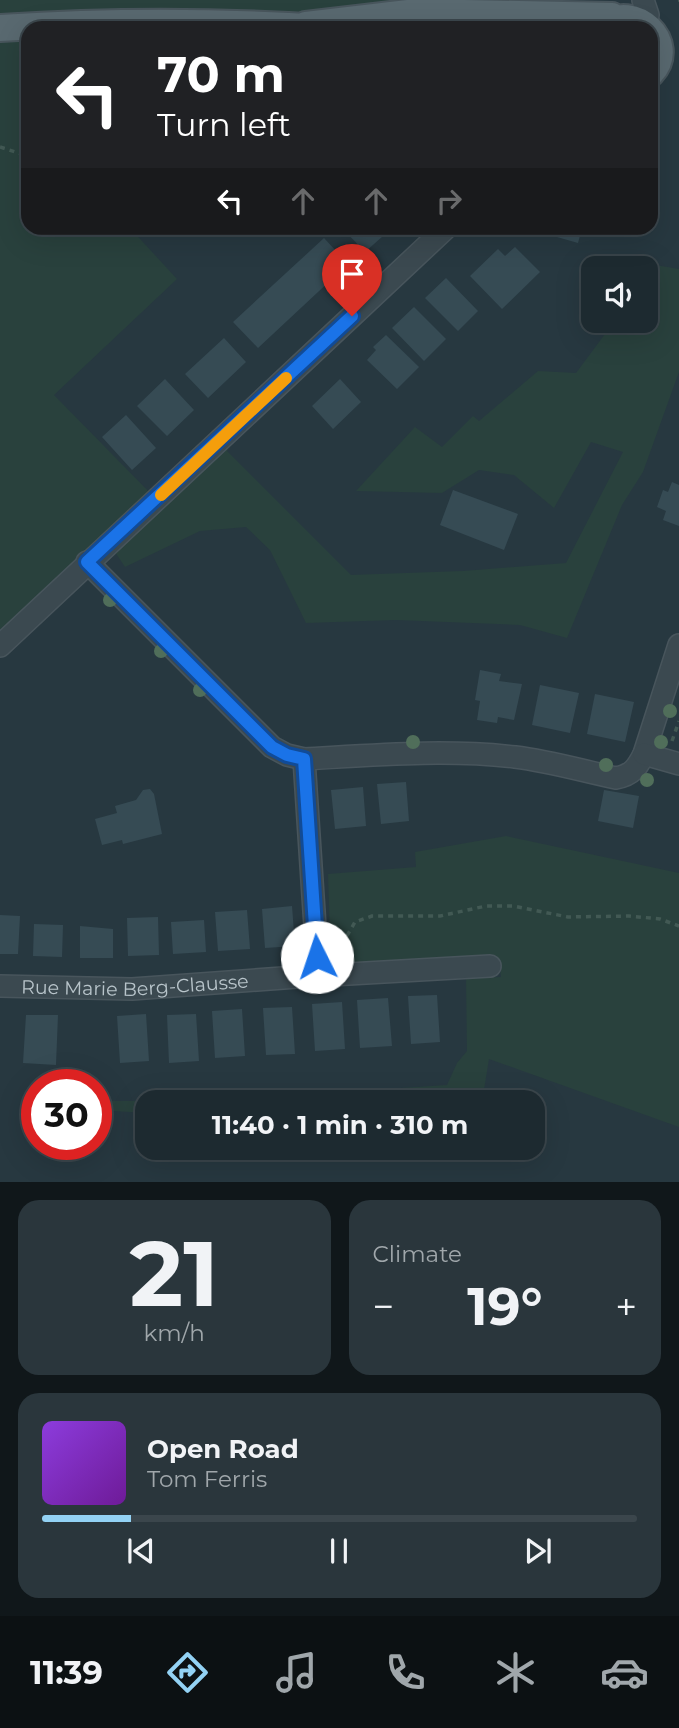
<!DOCTYPE html>
<meta charset="utf-8">
<style>
:root{--surface:#1d2a30;--page:#2a363c;--text:#f1f3f6;--muted:#a0a7ab;--line:#3b464c;--accent:#93d2f4}
body{margin:0;font-family:Montserrat,sans-serif;background:var(--page);color:var(--text);height:100vh;display:flex;flex-direction:column;font-size:26px;white-space:nowrap}
*{box-sizing:border-box;margin:0}
p{font-size:23px;color:var(--muted)}
.icon{flex:none;width:38px;height:38px;fill:none;stroke:currentColor;stroke-width:2;stroke-linecap:round;stroke-linejoin:round}
.map{position:relative;height:1182px;overflow:hidden}
.sheet{display:flex;flex-direction:column;gap:18px;padding:18px;background:#10171a;flex:1}
.sheet>*{flex:none}
.top-card{position:absolute;left:21px;top:21px;width:637px;height:214px;border-radius:21px;box-shadow:0 7px 28px #0002,0 0 0 2px var(--line);background:#202124;color:#fff;overflow:hidden}
.buttons{position:absolute;left:581px;top:256px;display:grid;gap:14px}
.buttons a{display:grid;place-items:center;width:77px;height:77px;border-radius:14px;background:var(--surface);box-shadow:0 7px 28px #0002,0 0 0 2px var(--line);font-size:35px}
.speed{position:absolute;left:21px;top:1069px;display:flex;gap:14px;font-size:35px;font-weight:700;text-align:center}
.speed>*{display:grid;place-content:center;width:91px;height:91px;border-radius:50%;background:var(--surface);box-shadow:0 7px 28px #0002,0 0 0 2px var(--line);line-height:1}
.speed .limit{border:10px solid #d22;background:#fff;color:#111}
.pin{position:absolute;display:grid;place-items:center;width:60px;height:60px;color:#fff;margin:-72px -30px;border-radius:50% 50% 50% 0;rotate:-45deg;box-shadow:0 0 7px #0007}
.pin .icon{rotate:45deg}
.me{position:absolute;width:77px;margin:-38px;rotate:356deg;stroke-linejoin:round;filter:drop-shadow(0 0 5px #0008)}
.turn{display:flex;align-items:center;gap:24px;height:147px;padding:0 21px;font-size:32px}
.turn .icon{width:91px;height:91px;stroke-width:2.5}
.turn b{display:block;font-size:49px;line-height:60px}
.lanes{display:flex;align-items:center;height:66px;padding:0 21px;background:#0003;justify-content:center;gap:35px;direction:ltr}
.lanes .off{opacity:.35}
.big{font-size:52px;font-weight:700;line-height:1.1}
.sheet .card{flex:1;display:flex;flex-direction:column;justify-content:center;gap:10px;min-width:0;padding:0 24px;border-radius:21px;background:var(--page)}
.sheet .dial{align-items:center;gap:0}
.dial b{font-size:91px;line-height:1}
.song{display:flex;align-items:center;gap:21px}
.cover{width:84px;height:84px;border-radius:10px;background:linear-gradient(135deg,hsl(270 70% 55%),hsl(280 70% 35%))}
.played{height:7px;border-radius:4px;background:linear-gradient(90deg,var(--accent) 15%,var(--line) 15%)}
.keys{display:flex;justify-content:space-around;direction:ltr}
.heat{display:flex;justify-content:space-between;align-items:center;font-size:38px;direction:ltr}
.sheet .tiles{flex:1;display:grid;gap:18px;grid-template-columns:1fr 1fr}
.card:last-child{grid-column:span 2}
.trip{position:absolute;left:135px;top:1090px;width:410px;height:70px;border-radius:21px;background:var(--surface);box-shadow:0 7px 28px #0002,0 0 0 2px var(--line);font-weight:700;line-height:70px;text-align:center}
.tab-bar{display:flex;height:112px;justify-content:space-around;align-items:center;background:#0c1113;color:var(--muted)}
.tab-bar .icon{width:49px;height:49px}
.tab-bar .current{color:var(--accent)}
.tab-bar b{font-size:32px;color:var(--text)}
.map>svg:first-child{display:block}
.green{fill:#29413d}
.building{fill:#364b54}
.lines{fill:none;stroke-linecap:round;stroke-linejoin:round}
.minor-casing{stroke:#48555c;stroke-width:24}
.major-casing{stroke:#48555c;stroke-width:30}
.path{stroke:#425954;stroke-width:3.5;stroke-dasharray:5 5;stroke-linecap:butt}
.minor{stroke:#3b4950;stroke-width:21}
.major{stroke:#596970;stroke-width:26}
.tree{fill:#506e5a}
.route-casing{stroke:#114b97;stroke-width:18}
.route{stroke:#1a73e8;stroke-width:12}
.slow{stroke:#f59e0b;stroke-width:12}
.labels{text-anchor:middle;stroke-width:7;stroke-linejoin:round;paint-order:stroke}
.street-label{font-size:19px;fill:#b8c4ca;stroke:#202e35}
</style>
<div class="map">
<svg width="679" height="1182" viewBox="0 0 679 1182">
<rect width="100%" height="100%" fill="#273840"/>
<path class="green" d="M 0,0 L 510,0 L 510,14 L 28,28 L 28,228 L 130,228 L 177,279 L 54,395 L 156,499 L 258,404 L 227,451 L 351,575 L 463,571 L 566,563 L 623,452 L 591,442 L 554,508 L 514,475 L 479,470 L 442,493 L 356,491 L 415,427 L 442,447 L 473,416 L 479,421 L 538,371 L 576,373 L 608,330 L 611,320 L 646,320 L 646,268 L 630,268 L 632,261 L 679,269 L 679,372 L 643,472 L 622,505 L 567,638 L 520,625 L 396,620 L 306,623 L 270,550 L 246,527 L 200,531 L 125,567 L 109,543 L 0,646 Z
M 506,836 L 679,873 L 679,1127 L 489,1059 L 482,1102 L 147,1102 L 147,1113 L 96,1110 L 96,1101 L 204,1101 L 447,1085 L 457,1063 L 467,1051 L 466,978 L 501,977 L 499,958 L 331,967 L 328,874 L 416,867 L 415,852 Z"/>
<path class="building" d="M 342,228 L 392,228 L 365,252 Z
M 544,228 L 582,228 L 578,243 L 543,233 Z
M 324,238 L 348,264 L 258,348 L 233,322 Z
M 515,247 L 540,272 L 502,309 L 470,276 L 498,249 L 505,256 Z
M 446,278 L 478,311 L 458,331 L 425,298 Z
M 414,307 L 446,339 L 424,361 L 392,328 Z
M 386,335 L 419,367 L 397,389 L 367,360 L 376,350 L 373,347 Z
M 224,338 L 246,362 L 208,398 L 185,374 Z
M 165,379 L 194,410 L 167,436 L 137,406 Z
M 340,379 L 361,402 L 333,429 L 312,406 Z
M 126,415 L 156,448 L 132,470 L 102,437 Z
M 672,482 L 679,485 L 679,526 L 663,520 L 666,511 L 657,507 L 663,490 L 668,492 Z
M 453,490 L 518,514 L 504,550 L 440,525 Z
M 480,670 L 501,674 L 499,681 L 522,684 L 514,720 L 498,717 L 497,723 L 477,720 L 480,701 L 475,700 Z
M 540,685 L 579,693 L 570,733 L 532,725 Z
M 595,694 L 634,702 L 625,742 L 587,734 Z
M 406,782 L 409,821 L 381,824 L 377,784 Z
M 363,787 L 366,826 L 335,829 L 331,790 Z
M 150,789 L 154,794 L 162,834 L 123,844 L 122,840 L 102,845 L 95,819 L 117,813 L 115,806 L 136,800 L 143,790 Z
M 604,790 L 639,796 L 633,828 L 598,821 Z
M 292,906 L 295,946 L 265,948 L 262,909 Z
M 247,910 L 250,949 L 218,951 L 215,912 Z
M 0,915 L 20,916 L 18,954 L 0,954 Z
M 158,917 L 159,955 L 128,956 L 127,918 Z
M 204,920 L 206,952 L 173,954 L 171,922 Z
M 34,924 L 63,925 L 62,957 L 33,956 Z
M 80,926 L 113,929 L 113,958 L 80,958 Z
M 437,995 L 440,1042 L 411,1044 L 408,996 Z
M 388,998 L 392,1046 L 360,1048 L 357,1000 Z
M 342,1002 L 345,1049 L 315,1051 L 312,1004 Z
M 292,1007 L 295,1054 L 266,1055 L 263,1008 Z
M 242,1009 L 245,1056 L 215,1058 L 212,1011 Z
M 146,1014 L 149,1061 L 120,1063 L 117,1016 Z
M 196,1014 L 199,1061 L 169,1063 L 167,1015 Z
M 26,1015 L 58,1015 L 56,1065 L 23,1063 Z"/>
<g class="lines">
<g class="minor-casing">
<g id="minor">
<path d="M 643,0 L 648,15"/>
<path d="M 87,562 L 272,747 L 287,755 L 304,759 C 375,755 445,749 515,757 C 549,761 583,771 616,778 C 632,775 637,768 644,754 L 679,645"/>
<path d="M 0,646 L 446,228"/>
<path d="M 644,754 L 679,764"/>
<path d="M 311,971 L 331,975 L 490,966"/>
<path id="s1" d="M 0,986 L 132,989 L 297,977 L 311,971 L 317,957 L 304,759"/>
</g>
</g>
<g class="major-casing">
<path id="major" d="M 306,25 L 416,12 L 612,16
M 602,26 C 634,0 679,43 651,73
M 0,28 C 107,21 216,21 323,28"/>
</g>
<path class="path" d="M 678,0 L 679,0
M 0,147 L 28,156
M 672,741 L 679,721
M 337,953 L 355,922 L 372,916 L 440,916 L 486,906 L 513,906 L 568,917 L 629,916 L 660,919 L 679,926"/>
<use href="#minor" class="minor"/>
<use href="#major" class="major"/>
</g>
<g class="tree">
<circle cx="110" cy="600" r="7"/>
<circle cx="161" cy="651" r="7"/>
<circle cx="200" cy="690" r="7"/>
<circle cx="670" cy="711" r="7"/>
<circle cx="413" cy="742" r="7"/>
<circle cx="661" cy="742" r="7"/>
<circle cx="606" cy="765" r="7"/>
<circle cx="647" cy="780" r="7"/>
</g>
<g class="lines">
<g class="route-casing">
<path id="route" d="M 317,957 L 304,759 L 287,755 L 272,747 L 87,562 L 352,316"/>
</g>
<use href="#route" class="route"/>
<path class="slow" d="M 161,495 L 286,378"/>
</g>
<g class="labels">
<g class="street-label">
<text dy="7" stroke="none"><textPath href="#s1" startOffset="135">Rue Marie Berg-Clausse</textPath></text>
</g>
</g>
</svg>
<div class="buttons">
<a><svg class="icon" aria-label="sound" viewBox="0 0 24 24"><path d="M4 9h4l5-4v14l-5-4H4zM17 9q2 3 0 6"/></svg></a>
</div>
<div class="speed"><div class="limit">30</div></div>
<div class="pin" style="left:352px;top:316px;background:#d93025"><svg class="icon" aria-label="arrive" viewBox="0 0 24 24"><path d="M6 21V4h12l-3 4 3 4H6"/></svg></div>
<svg class="me" style="left:317px;top:957px" viewBox="-20 -20 40 40"><circle r="19" fill="#fff"/><path d="M0-13L10 11 0 6-10 11z" fill="#1a73e8"/></svg>
<div class="trip">11:40 · 1 min · 310 m</div>
<div class="top-card">
<div class="turn"><svg class="icon" aria-label="left" viewBox="0 0 24 24"><path d="M17 20v-9H6M10 6l-5 5 5 5"/></svg><div><b>70 m</b>Turn left</div></div>
<div class="lanes"><svg class="icon" aria-label="left" viewBox="0 0 24 24"><path d="M17 20v-9H6M10 6l-5 5 5 5"/></svg><svg class="icon off" aria-label="ahead" viewBox="0 0 24 24"><path d="M12 20V5M6 11l6-6 6 6"/></svg><svg class="icon off" aria-label="ahead" viewBox="0 0 24 24"><path d="M12 20V5M6 11l6-6 6 6"/></svg><svg class="icon off" aria-label="right" viewBox="0 0 24 24"><path d="M7 20v-9h11M14 6l5 5-5 5"/></svg></div>
</div>
</div>
<section class="sheet">
<div class="tiles">
<div class="card dial"><b>21</b><p>km/h</p></div>
<div class="card"><p>Climate</p>
<div class="heat"><a>−</a><b class="big">19°</b><a>+</a></div>
</div>
<div class="card">
<div class="song"><i class="cover"></i><div><b>Open Road</b><p>Tom Ferris</p></div></div>
<div class="played"></div>
<div class="keys"><svg class="icon" aria-label="previous" viewBox="0 0 24 24"><path d="M18 5L8 12l10 7zM5 5v14"/></svg><svg class="icon" aria-label="pause" viewBox="0 0 24 24"><path d="M8 5v14M16 5v14"/></svg><svg class="icon" aria-label="next" viewBox="0 0 24 24"><path d="M6 5l10 7-10 7zM19 5v14"/></svg></div>
</div>
</div>
</section>
<nav class="tab-bar">
<b>11:39</b>
<svg class="icon current" aria-label="directions" viewBox="0 0 24 24"><path d="M12 3l9 9-9 9-9-9zM9 14v-3h6M13 9l2 2-2 2"/></svg>
<svg class="icon" aria-label="music" viewBox="0 0 24 24"><path d="M9 18V5l10-2v13"/><circle cx="6" cy="18" r="3"/><circle cx="16" cy="16" r="3"/></svg>
<svg class="icon" aria-label="phone" viewBox="0 0 24 24"><path d="M5 4h4l2 5-3 2q2 4 5 5l2-3 5 2v4C11 20 4 13 5 4z"/></svg>
<svg class="icon" aria-label="climate" viewBox="0 0 24 24"><path d="M12 3v18M4 7l16 10M4 17L20 7"/></svg>
<svg class="icon" aria-label="car" viewBox="0 0 24 24"><path d="M5 17H2v-5l4-1 3-4h7l3 4 3 1v5h-3M9 17h6M6 11h13"/><circle cx="7" cy="17" r="2"/><circle cx="17" cy="17" r="2"/></svg>
</nav>
